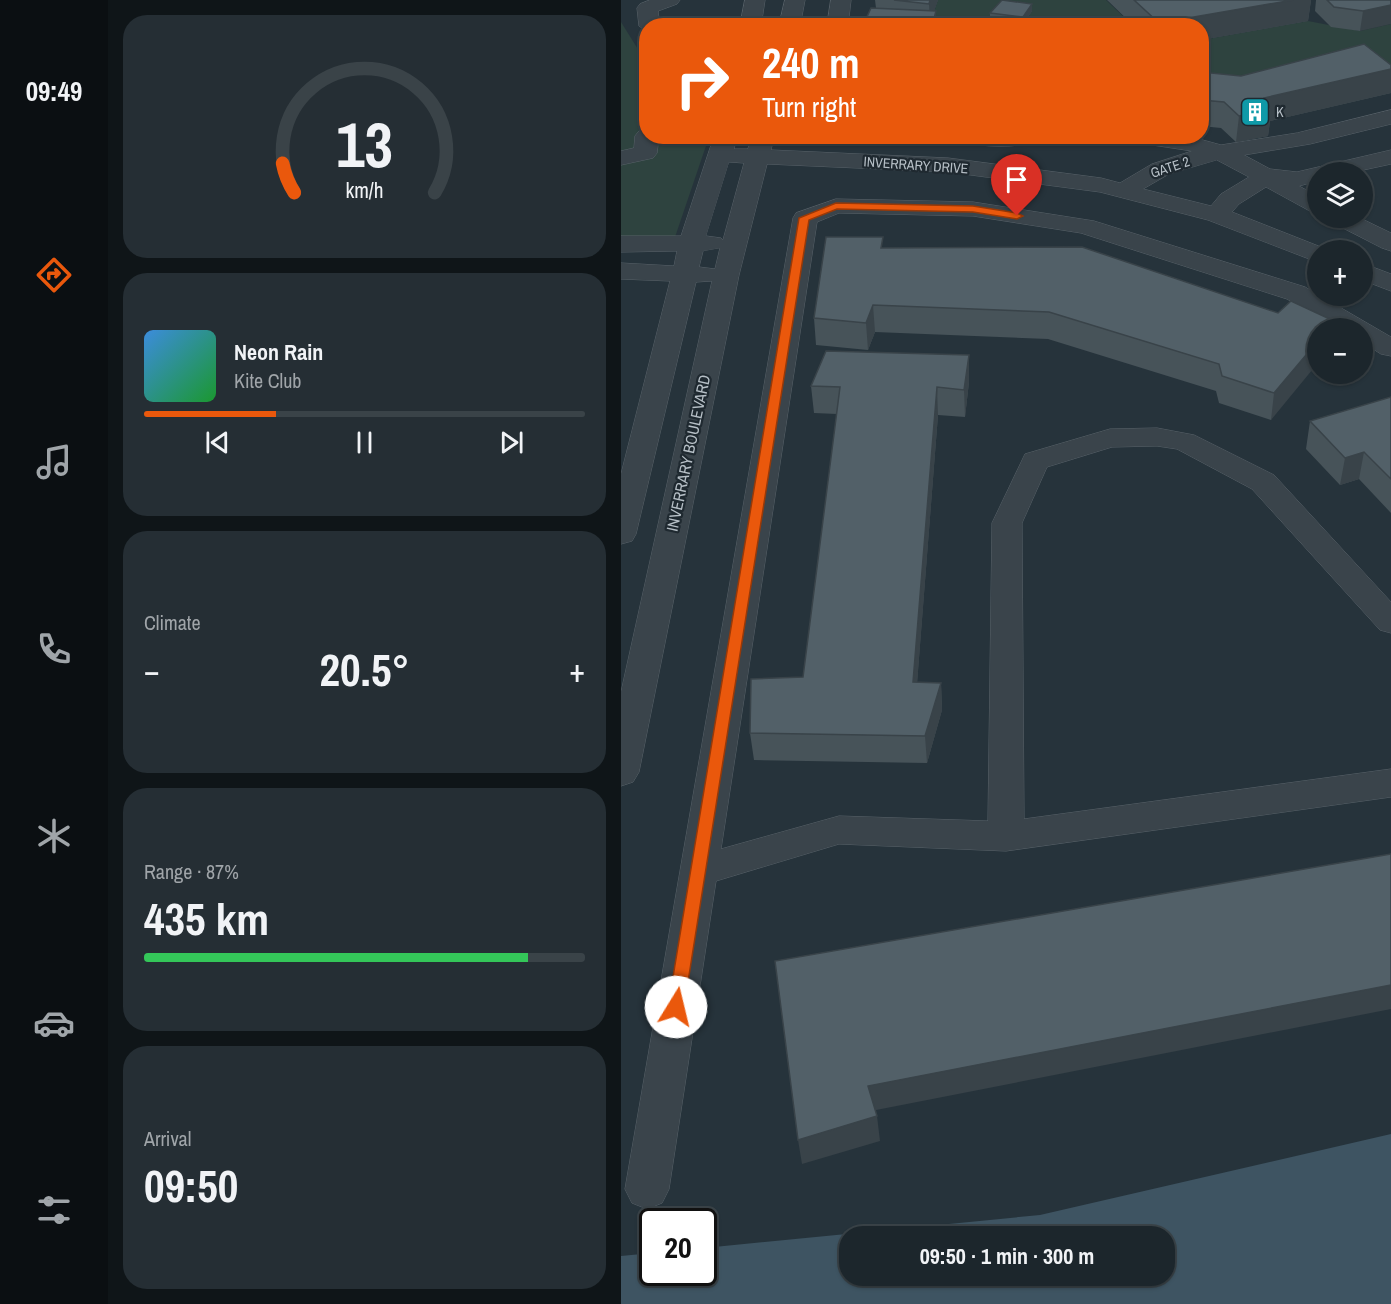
<!DOCTYPE html>
<meta charset="utf-8">
<style>
:root{--surface:#1c262c;--page:#252e34;--text:#f1f3f6;--muted:#a0a5a9;--line:#3a4348;--accent:#ea580c}
body{margin:0;font-family:"Archivo Narrow",sans-serif;background:var(--page);color:var(--text);height:100vh;display:flex;flex-direction:column;font-size:22px;white-space:nowrap}
*{box-sizing:border-box;margin:0}
p{font-size:20px;color:var(--muted)}
.icon{flex:none;width:33px;height:33px;fill:none;stroke:currentColor;stroke-width:2;stroke-linecap:round;stroke-linejoin:round}
.map{position:relative;flex:1;overflow:hidden}
.sheet{display:flex;flex-direction:column;gap:15px;padding:15px;background:#0f1518;width:513px}
.sheet>*{flex:none}
.banner{position:absolute;left:18px;top:18px;width:570px;height:126px;border-radius:24px;box-shadow:0 2px 4px #0004,0 0 0 2px var(--line);background:#ea580c;color:#fff;overflow:hidden}
.controls{position:absolute;left:686px;top:162px;display:grid;gap:12px}
.controls a{display:grid;place-items:center;width:66px;height:66px;border-radius:50%;background:var(--surface);box-shadow:0 2px 4px #0004,0 0 0 2px var(--line);font-size:30px}
.speed{position:absolute;left:18px;top:1208px;display:flex;gap:12px;font-size:30px;font-weight:700;text-align:center}
.speed>*{display:grid;place-content:center;width:78px;height:78px;border-radius:50%;background:var(--surface);box-shadow:0 2px 4px #0004,0 0 0 2px var(--line);line-height:1}
.speed .limit{border:3px solid #111;border-radius:9px;background:#fff;color:#111}
.pin{position:absolute;display:grid;place-items:center;width:51px;height:51px;color:#fff;margin:-62px -26px;border-radius:50% 50% 50% 0;rotate:-45deg;box-shadow:0 0 6px #0007}
.pin .icon{rotate:45deg}
.me{position:absolute;width:66px;margin:-33px;rotate:9deg;stroke-linejoin:round;filter:drop-shadow(0 0 4px #0008)}
.turn{display:flex;align-items:center;gap:21px;height:126px;padding:0 24px;font-size:27px}
.turn .icon{width:78px;height:78px;stroke-width:2.5}
.turn b{display:block;font-size:42px;line-height:51px}
.big{font-size:45px;font-weight:700;line-height:1.1}
.sheet .widget{flex:1;display:flex;flex-direction:column;justify-content:center;gap:9px;min-width:0;padding:0 21px;border-radius:24px;background:var(--page)}
.sheet .dial{align-items:center;gap:0}
.dial svg{height:156px;overflow:visible;fill:none;stroke:var(--line);stroke-width:7;stroke-linecap:round;text-anchor:middle}
.dial text{fill:var(--text);stroke:none}
.song{display:flex;align-items:center;gap:18px}
.cover{width:72px;height:72px;border-radius:9px;background:linear-gradient(135deg,hsl(210 70% 55%),hsl(130 70% 35%))}
.played{height:6px;border-radius:3px;background:linear-gradient(90deg,var(--accent) 30%,var(--line) 30%)}
.keys{display:flex;justify-content:space-around;direction:ltr}
.heat{display:flex;justify-content:space-between;align-items:center;font-size:33px;direction:ltr}
.charge{height:9px;border-radius:4px;background:linear-gradient(90deg,#34c759 87%,var(--line) 0)}
.trip{position:absolute;left:218px;top:1226px;width:336px;height:60px;border-radius:24px;background:var(--surface);box-shadow:0 2px 4px #0004,0 0 0 2px var(--line);font-weight:700;line-height:60px;text-align:center}
main{display:flex;flex:1;min-height:0}
.tab-bar{display:flex;flex-direction:column;width:108px;justify-content:space-around;align-items:center;background:#0b0f12;color:var(--muted)}
.tab-bar .icon{width:42px;height:42px}
.tab-bar .active{color:var(--accent)}
.tab-bar b{font-size:27px;color:var(--text)}
.map>svg:first-child{display:block}
.green{fill:#2e433f}
.water{fill:#3e5462;fill-rule:evenodd}
.lines{fill:none;stroke-linecap:round;stroke-linejoin:round}
.minor-casing{stroke:#586269;stroke-width:1}
.minor{fill:#3a444b;fill-rule:evenodd}
.wall{fill:#475359}
.shaded-wall{fill:#394349}
.building{fill:#526068;stroke:#394349;stroke-width:1.5}
.route{fill:#ea580c;stroke:#983908;stroke-width:1.5}
.labels{text-anchor:middle;stroke-width:4.5;stroke-linejoin:round;paint-order:stroke}
.far-poi-label{font-size:14px;fill:#b6bfc6;stroke:#1f2930;text-anchor:start}
.far-street-label{font-size:14px;fill:#b6bfc6;stroke:#1f2930}
.street-label{font-size:16px;fill:#b6bfc6;stroke:#1f2930}
</style>
<main>
<nav class="tab-bar">
<b>09:49</b>
<svg class="icon active" aria-label="directions" viewBox="0 0 24 24"><path d="M12 3l9 9-9 9-9-9zM9 14v-3h6M13 9l2 2-2 2"/></svg>
<svg class="icon" aria-label="music" viewBox="0 0 24 24"><path d="M9 18V5l10-2v13"/><circle cx="6" cy="18" r="3"/><circle cx="16" cy="16" r="3"/></svg>
<svg class="icon" aria-label="phone" viewBox="0 0 24 24"><path d="M5 4h4l2 5-3 2q2 4 5 5l2-3 5 2v4C11 20 4 13 5 4z"/></svg>
<svg class="icon" aria-label="climate" viewBox="0 0 24 24"><path d="M12 3v18M4 7l16 10M4 17L20 7"/></svg>
<svg class="icon" aria-label="car" viewBox="0 0 24 24"><path d="M5 17H2v-5l4-1 3-4h7l3 4 3 1v5h-3M9 17h6M6 11h13"/><circle cx="7" cy="17" r="2"/><circle cx="17" cy="17" r="2"/></svg>
<svg class="icon" aria-label="filters" viewBox="0 0 24 24"><path d="M4 7h16M4 17h16"/><circle cx="9" cy="7" r="2"/><circle cx="15" cy="17" r="2"/></svg>
</nav>
<section class="sheet">
<div class="widget dial"><svg viewBox="0 0 100 80">
<path d="M14 69A42 42 0 1 1 86 69"/>
<path d="M14 69A42 42 0 0 1 8 54" stroke="#ea580c"/>
<text x="50" y="56" font-size="32" font-weight="700">13</text>
<text x="50" y="72" font-size="11">km/h</text>
</svg></div>
<div class="widget">
<div class="song"><i class="cover"></i><div><b>Neon Rain</b><p>Kite Club</p></div></div>
<div class="played"></div>
<div class="keys"><svg class="icon" aria-label="previous" viewBox="0 0 24 24"><path d="M18 5L8 12l10 7zM5 5v14"/></svg><svg class="icon" aria-label="pause" viewBox="0 0 24 24"><path d="M8 5v14M16 5v14"/></svg><svg class="icon" aria-label="next" viewBox="0 0 24 24"><path d="M6 5l10 7-10 7zM19 5v14"/></svg></div>
</div>
<div class="widget"><p>Climate</p>
<div class="heat"><a>−</a><b class="big">20.5°</b><a>+</a></div>
</div>
<div class="widget"><p>Range · 87%</p><b class="big">435 km</b><div class="charge"></div></div>
<div class="widget"><p>Arrival</p><b class="big">09:50</b></div>
</section>
<div class="map">
<svg width="770" height="1304" viewBox="0 0 770 1304">
<rect width="100%" height="100%" fill="#26333b"/>
<path class="green" d="M 317,0 L 485,0 L 511,25 L 311,26 L 309,23 Z
M 687,21 L 739,31 L 770,24 L 770,93 L 739,69 L 581,97 L 581,40 Z
M 0,22 L 25,62 L 26,136 L 88,137 L 52,243 L 0,244 Z"/>
<path class="water" d="M 770,1134 L 770,1304 L 0,1304 L 0,1256 L 31,1253 L 32,1272 L 82,1272 L 83,1248 L 419,1215 ZM 228,1236 L 543,1236 L 543,1275 L 228,1275 Z"/>
<g class="lines">
<g class="minor-casing">
<path id="minor" d="M 29,0 L 59,0 L 56,4 L 37,11 L 39,26 L 26,26 L 26,31 L 18,26 L 16,8 L 19,4 Z
M 124,0 L 144,0 L 140,26 L 119,26 Z
M 164,0 L 184,0 L 179,26 L 158,26 Z
M 210,0 L 230,0 L 227,26 L 206,26 Z
M 770,110 L 770,124 L 689,144 L 623,155 L 649,169 L 676,172 L 770,150 L 770,164 L 733,172 L 696,172 L 696,181 L 678,186 L 696,196 L 696,212 L 687,210 L 645,187 L 618,204 L 611,212 L 705,249 L 706,250 L 696,250 L 696,262 L 587,220 L 479,192 L 327,172 L 146,164 L 118,275 L 18,772 L 12,782 L 0,786 L 0,692 L 91,281 L 75,282 L 15,534 L 11,541 L 0,544 L 0,474 L 49,281 L 0,279 L 0,263 L 53,266 L 56,251 L 0,252 L 0,236 L 60,236 L 93,136 L 116,136 L 113,149 L 127,149 L 130,136 L 153,136 L 150,150 L 327,158 L 480,178 L 499,183 L 531,164 L 571,151 L 518,143 L 510,141 L 507,136 L 567,136 L 600,145 L 676,133 ZM 596,160 L 628,177 L 600,194 L 590,206 L 522,189 L 548,174 ZM 108,162 L 123,163 L 102,240 L 100,238 L 85,236 ZM 99,248 L 94,269 L 78,267 L 82,251 Z
M 26,129 L 26,136 L 38,136 L 36,153 L 32,158 L 0,165 L 0,151 L 13,148 L 14,136 L 18,131 Z
M 335,136 L 423,136 L 420,141 C 393,148 365,148 338,141 Z
M 215,199 L 352,202 L 473,221 L 684,287 L 770,337 L 770,356 L 760,354 L 741,342 L 741,328 L 718,328 L 666,299 L 460,233 L 352,216 L 218,213 L 196,222 L 100,849 L 218,816 L 367,821 L 371,523 L 404,454 L 489,429 L 536,428 L 573,435 L 653,475 L 770,602 L 770,633 L 759,630 L 631,489 L 556,449 L 536,446 L 491,447 L 426,467 L 401,523 L 403,819 L 770,769 L 770,797 L 385,851 L 218,844 L 95,881 L 48,1189 L 41,1203 L 26,1209 L 11,1203 L 4,1189 L 172,218 L 175,213 Z
M 709,218 L 739,218 L 770,233 L 770,251 L 761,248 L 712,223 Z
M 741,263 L 770,274 L 770,291 L 741,280 Z"/>
</g>
<use href="#minor" class="minor"/>
</g>
<path class="wall" d="M 254,0 L 317,0 L 313,11 L 315,11 L 315,26 L 246,26 L 245,19 L 255,8 Z
M 486,0 L 690,0 L 687,21 L 580,40 L 580,26 L 513,26 Z
M 695,0 L 770,0 L 739,31 L 710,27 L 694,11 Z
M 411,11 L 402,24 L 369,21 L 369,13 Z
M 580,72 L 620,76 L 770,93 L 649,121 L 647,136 L 615,142 L 600,128 L 580,126 Z
M 262,248 L 657,313 L 713,321 L 712,328 L 696,328 L 650,420 L 598,403 L 595,391 L 427,339 L 254,332 L 247,350 L 195,345 L 193,318 Z
M 348,355 L 348,382 L 344,417 L 317,415 L 296,683 L 320,683 L 321,710 L 306,763 L 133,760 L 129,733 L 182,677 L 216,414 L 193,413 L 190,386 Z
M 770,397 L 770,513 L 738,479 L 719,485 L 685,449 L 689,421 Z"/>
<path class="shaded-wall" d="M 309,0 L 317,0 L 309,23 L 308,4 Z
M 672,0 L 690,0 L 687,21 L 580,40 L 580,26 L 538,26 L 538,23 Z
M 770,0 L 770,24 L 739,31 L 742,11 Z
M 411,4 L 411,11 L 402,24 L 402,17 Z
M 315,11 L 315,26 L 311,26 Z
M 770,69 L 770,93 L 649,121 L 647,136 L 615,142 L 618,116 L 643,98 Z
M 252,305 L 254,332 L 247,350 L 245,323 Z
M 713,321 L 712,328 L 707,328 Z
M 696,342 L 696,364 L 650,420 L 653,393 Z
M 348,355 L 348,382 L 344,417 L 343,390 Z
M 316,387 L 317,415 L 294,710 L 292,682 Z
M 743,452 L 738,479 L 719,485 L 724,458 Z
M 320,683 L 321,710 L 306,763 L 304,736 Z
M 770,985 L 770,1009 L 250,1111 L 247,1086 Z
M 256,1116 L 259,1141 L 181,1164 L 177,1140 Z"/>
<path class="building" d="M 273,0 L 309,0 L 308,4 Z
M 381,0 L 411,4 L 402,17 L 369,13 Z
M 513,0 L 672,0 L 538,23 Z
M 706,0 L 770,0 L 770,5 L 742,11 L 713,7 Z
M 250,8 L 315,11 L 311,26 L 258,26 L 260,21 L 245,19 Z
M 743,44 L 770,65 L 770,69 L 643,98 L 650,110 L 618,116 L 603,102 L 580,100 L 580,72 L 620,76 Z
M 205,237 L 262,237 L 260,248 L 461,247 L 657,313 L 670,301 L 713,321 L 707,328 L 696,328 L 696,342 L 653,393 L 601,376 L 598,364 L 428,312 L 252,305 L 245,323 L 193,318 Z
M 205,351 L 348,355 L 343,390 L 316,387 L 292,682 L 320,683 L 304,736 L 129,733 L 130,679 L 182,677 L 219,387 L 190,386 Z
M 770,397 L 770,479 L 743,452 L 724,458 L 689,421 Z
M 770,854 L 770,985 L 247,1086 L 256,1116 L 177,1140 L 154,961 Z"/>
<path class="route" d="M 215,203 L 352,206 L 396,213 L 402,216 L 396,219 L 352,212 L 216,209 L 188,220 L 63,1007 L 61,1012 L 55,1015 L 49,1012 L 47,1007 L 178,218 Z"/>
<defs>
<g id="building-square" transform="scale(1.5)"><rect x="-9" y="-9" width="18" height="18" rx="4" fill="#0f9aa8" stroke="#1f2930"/><path d="M-4-6H4V6H1V3H-1V6H-4ZM-2.5-4.3h1.7v1.8h-1.7ZM.8-4.3h1.7v1.8H.8ZM-2.5-1h1.7V.8h-1.7ZM.8-1h1.7V.8H.8Z" fill="#fff"/></g>
</defs>
<g fill-rule="evenodd">
<use href="#building-square" x="634" y="112"/>
</g>
<g class="labels">
<g class="far-poi-label">
<text x="655" y="117">K</text>
</g>
<g class="far-street-label">
<text transform="translate(295 165) rotate(4)" y="5">INVERRARY DRIVE</text>
<text transform="translate(549 167) rotate(-18)" y="5">GATE 2</text>
</g>
<g class="street-label">
<text transform="translate(67 453) rotate(-78)" y="6">INVERRARY BOULEVARD</text>
</g>
</g>
</svg>
<div class="controls">
<a><svg class="icon" aria-label="layers" viewBox="0 0 24 24"><path d="M12 4l9 5-9 5-9-5zM3 14l9 5 9-5"/></svg></a>
<a>+</a>
<a>−</a>
</div>
<div class="speed"><div class="limit">20</div></div>
<div class="pin" style="left:396px;top:216px;background:#d93025"><svg class="icon" aria-label="arrive" viewBox="0 0 24 24"><path d="M6 21V4h12l-3 4 3 4H6"/></svg></div>
<svg class="me" style="left:55px;top:1007px" viewBox="-20 -20 40 40"><circle r="19" fill="#fff"/><path d="M0-13L10 11 0 6-10 11z" fill="#ea580c"/></svg>
<div class="trip">09:50 · 1 min · 300 m</div>
<div class="banner">
<div class="turn"><svg class="icon" aria-label="right" viewBox="0 0 24 24"><path d="M7 20v-9h11M14 6l5 5-5 5"/></svg><div><b>240 m</b>Turn right</div></div>
</div>
</div>
</main>
